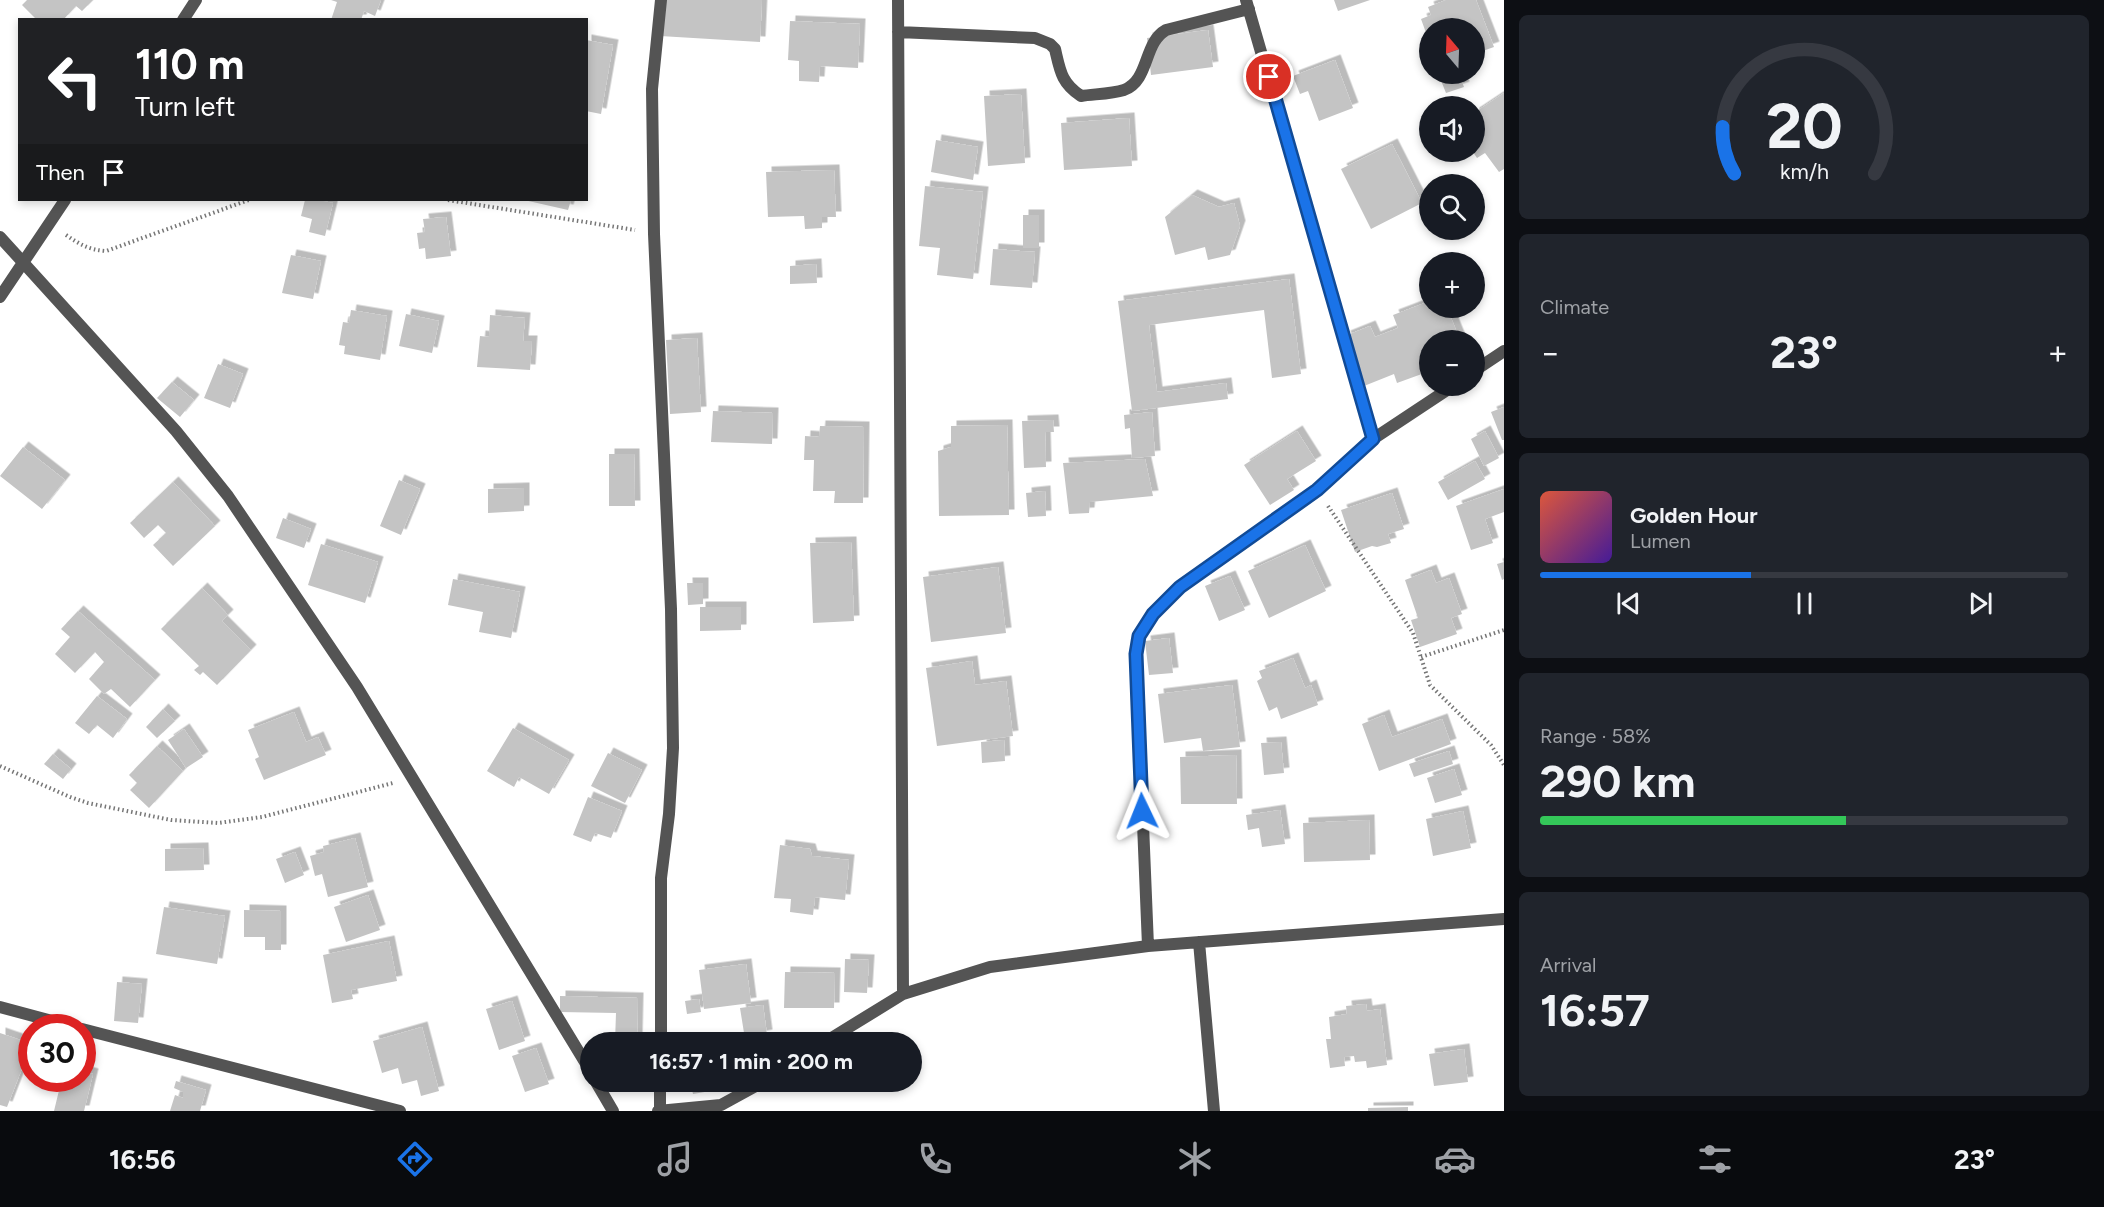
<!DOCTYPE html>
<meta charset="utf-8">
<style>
:root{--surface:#171b24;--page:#20242c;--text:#f1f3f6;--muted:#9ea1a6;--line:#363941;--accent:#1a73e8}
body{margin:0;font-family:Figtree,sans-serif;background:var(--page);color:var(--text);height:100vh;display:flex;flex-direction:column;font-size:22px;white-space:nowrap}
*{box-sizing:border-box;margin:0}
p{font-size:20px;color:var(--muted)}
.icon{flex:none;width:33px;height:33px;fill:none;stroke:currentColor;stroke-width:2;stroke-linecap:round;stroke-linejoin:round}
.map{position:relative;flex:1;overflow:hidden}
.panel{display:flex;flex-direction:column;gap:15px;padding:15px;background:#0d0f14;width:600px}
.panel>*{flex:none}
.banner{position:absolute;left:18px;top:18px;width:570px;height:183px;border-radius:0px;box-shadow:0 3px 9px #0003;background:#202124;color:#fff;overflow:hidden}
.needle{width:39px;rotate:341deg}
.fabs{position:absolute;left:1419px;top:18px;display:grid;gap:12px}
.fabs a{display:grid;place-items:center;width:66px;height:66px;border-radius:50%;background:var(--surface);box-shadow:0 3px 9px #0003;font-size:30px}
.speed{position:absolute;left:18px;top:1014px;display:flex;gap:12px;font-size:30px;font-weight:700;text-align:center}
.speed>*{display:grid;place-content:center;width:78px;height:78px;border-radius:50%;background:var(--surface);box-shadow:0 3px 9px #0003;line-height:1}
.speed .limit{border:9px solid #d22;background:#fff;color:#111}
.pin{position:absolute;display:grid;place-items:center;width:51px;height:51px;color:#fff;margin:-26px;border:3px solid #fff;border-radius:50%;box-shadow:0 2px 6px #0007}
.me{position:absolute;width:66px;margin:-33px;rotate:358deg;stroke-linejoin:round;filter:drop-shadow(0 0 4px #0008)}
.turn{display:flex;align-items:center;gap:21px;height:126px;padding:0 18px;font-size:27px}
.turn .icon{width:78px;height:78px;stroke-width:2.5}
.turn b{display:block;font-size:42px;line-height:51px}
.then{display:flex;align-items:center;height:57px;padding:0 18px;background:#0003;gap:12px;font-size:22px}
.big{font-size:45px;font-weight:700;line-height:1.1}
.panel .widget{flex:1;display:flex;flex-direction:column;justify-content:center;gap:9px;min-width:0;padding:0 21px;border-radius:9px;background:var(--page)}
.panel .dial{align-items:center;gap:0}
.dial svg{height:156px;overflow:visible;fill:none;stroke:var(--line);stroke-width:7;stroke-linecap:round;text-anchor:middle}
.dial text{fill:var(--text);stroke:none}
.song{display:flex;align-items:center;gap:18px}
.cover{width:72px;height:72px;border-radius:9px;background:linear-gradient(135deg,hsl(10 70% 55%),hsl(260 70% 35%))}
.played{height:6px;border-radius:3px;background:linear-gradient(90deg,var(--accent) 40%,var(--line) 40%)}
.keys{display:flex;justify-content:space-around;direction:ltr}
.heat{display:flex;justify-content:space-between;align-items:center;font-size:33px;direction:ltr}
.charge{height:9px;border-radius:4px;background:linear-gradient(90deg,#34c759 58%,var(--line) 0)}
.trip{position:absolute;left:580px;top:1032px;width:342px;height:60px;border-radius:30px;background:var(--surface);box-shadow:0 3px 9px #0003;font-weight:700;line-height:60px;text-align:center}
.dock{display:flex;height:96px;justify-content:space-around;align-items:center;background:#090b0e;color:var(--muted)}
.dock .icon{width:42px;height:42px}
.dock .on{color:var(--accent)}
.dock b{font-size:27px;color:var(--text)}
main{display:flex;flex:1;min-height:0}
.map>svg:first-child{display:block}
.building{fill:#c4c4c4;filter:url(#shadow)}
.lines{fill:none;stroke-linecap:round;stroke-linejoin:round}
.path{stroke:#767676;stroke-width:4;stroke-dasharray:1.5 3;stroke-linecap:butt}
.street{stroke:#545454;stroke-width:12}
.route-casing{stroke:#114b97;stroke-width:15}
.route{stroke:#1a73e8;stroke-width:10}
</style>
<main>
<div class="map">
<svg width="1504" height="1111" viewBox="0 0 1504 1111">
<defs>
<filter id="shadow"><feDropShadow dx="5.5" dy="-5.5" stdDeviation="0" flood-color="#0004"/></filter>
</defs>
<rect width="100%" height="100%" fill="#fff"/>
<path class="building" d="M 27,0 L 93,0 L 82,11 L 76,6 L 63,20 L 37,20 L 22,5 Z
M 331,0 L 381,0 L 375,16 L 364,11 L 361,20 L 331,20 L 337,2 Z
M 662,0 L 762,0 L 760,42 L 660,36 Z
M 1334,0 L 1370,0 L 1338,11 Z
M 1446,0 L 1476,0 L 1494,47 L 1474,54 L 1474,28 L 1430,28 L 1429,41 L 1421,19 L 1431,15 L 1428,7 Z
M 790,21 L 860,24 L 858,68 L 820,66 L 819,82 L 799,81 L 799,61 L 788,60 Z
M 1208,30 L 1213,67 L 1151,75 L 1147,38 Z
M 586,40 L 613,45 L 601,114 L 586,111 Z
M 1335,60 L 1353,108 L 1319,121 L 1308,91 L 1300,94 L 1293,76 Z
M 1450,74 L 1459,74 L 1464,87 L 1446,93 L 1440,78 Z
M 1504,93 L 1504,169 L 1499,172 L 1485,153 L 1477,158 L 1473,152 L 1474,152 L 1474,113 Z
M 1021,94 L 1025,163 L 988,166 L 984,96 Z
M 1129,118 L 1132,166 L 1064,170 L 1061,123 Z
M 936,140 L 978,147 L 973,180 L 931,172 Z
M 1392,144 L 1422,203 L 1371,229 L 1341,169 Z
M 834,170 L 836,217 L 822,217 L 822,228 L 805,229 L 804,216 L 768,217 L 766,172 Z
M 925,186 L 983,192 L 973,279 L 937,275 L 940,248 L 919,246 Z
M 1192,195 L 1219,207 L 1234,203 L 1240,226 L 1230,255 L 1208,260 L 1205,247 L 1175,255 L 1165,217 Z
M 305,200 L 318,200 L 333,203 L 325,236 L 309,232 L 312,219 L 301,216 Z
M 524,200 L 571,200 L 568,210 Z
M 1023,215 L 1039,215 L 1039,248 L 1023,248 Z
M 446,217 L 451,256 L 426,259 L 425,248 L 419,249 L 417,233 L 425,232 L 423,219 Z
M 993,249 L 1035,252 L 1032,288 L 990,285 Z
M 291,255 L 321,261 L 313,299 L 282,293 Z
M 816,264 L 817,283 L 790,284 L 790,266 Z
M 1289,279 L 1301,374 L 1272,378 L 1264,310 L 1149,325 L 1157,392 L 1226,383 L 1228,399 L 1132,411 L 1118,301 Z
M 1430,301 L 1430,308 L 1447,308 L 1460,340 L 1430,340 L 1430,371 L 1397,383 L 1394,374 L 1364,386 L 1345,336 L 1370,326 L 1375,337 L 1398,328 L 1393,315 Z
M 351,310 L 387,316 L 380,360 L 344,354 L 345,346 L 339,345 L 343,322 L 349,323 Z
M 406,314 L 439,321 L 432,353 L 399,346 Z
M 490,315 L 525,318 L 523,341 L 532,341 L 530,370 L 477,367 L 480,336 L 489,337 Z
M 697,338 L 701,412 L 670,414 L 666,340 Z
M 218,364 L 243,374 L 230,408 L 204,398 Z
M 172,382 L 194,400 L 180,417 L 157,398 Z
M 1504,407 L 1504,440 L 1502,440 L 1491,412 Z
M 713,411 L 773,413 L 772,444 L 711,442 Z
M 1152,412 L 1155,456 L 1132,458 L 1130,428 L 1125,429 L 1124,415 Z
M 1053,420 L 1054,432 L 1045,432 L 1046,467 L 1024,468 L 1022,421 Z
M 1007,425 L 1009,515 L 939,516 L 938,451 L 951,447 L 951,426 Z
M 820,426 L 864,427 L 863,503 L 834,503 L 835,491 L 813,491 L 814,460 L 804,460 L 805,436 L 819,437 Z
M 1297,431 L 1316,461 L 1287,479 L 1294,490 L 1270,505 L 1244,465 Z
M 1485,431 L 1499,458 L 1484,466 L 1471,439 Z
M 23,447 L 65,480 L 42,509 L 0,476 Z
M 609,454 L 634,454 L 635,506 L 609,506 Z
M 1145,459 L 1153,496 L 1090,502 L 1089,513 L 1069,514 L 1063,463 Z
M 1475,461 L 1485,479 L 1448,500 L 1438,482 Z
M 399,480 L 420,489 L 401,535 L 380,526 Z
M 173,482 L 215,526 L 173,566 L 153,545 L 166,533 L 158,525 L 144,538 L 130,523 Z
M 524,488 L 524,511 L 488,513 L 488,489 Z
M 1504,489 L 1504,512 L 1485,519 L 1493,543 L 1471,550 L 1456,506 Z
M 1045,491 L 1046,516 L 1028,517 L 1026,493 Z
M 1392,493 L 1404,529 L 1388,534 L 1391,543 L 1377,547 L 1372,546 L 1355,552 L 1341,510 Z
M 283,518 L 311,529 L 304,548 L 276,538 Z
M 851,542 L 854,621 L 813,623 L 810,543 Z
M 321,544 L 378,562 L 365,603 L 308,585 Z
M 1305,545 L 1326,591 L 1269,618 L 1248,571 Z
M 1504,562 L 1504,579 L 1502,580 L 1497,564 Z
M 998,567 L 1006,633 L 931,642 L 923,577 Z
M 1431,570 L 1436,583 L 1449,578 L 1462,614 L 1451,618 L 1457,634 L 1420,647 L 1411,620 L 1418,618 L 1405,580 Z
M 1230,576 L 1245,610 L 1219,621 L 1205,586 Z
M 453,579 L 520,592 L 511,638 L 479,632 L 483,612 L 448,605 Z
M 687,583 L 703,583 L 703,604 L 688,605 Z
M 202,588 L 228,615 L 222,621 L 251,650 L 217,685 L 203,672 L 200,675 L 194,670 L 199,666 L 161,629 Z
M 700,607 L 741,607 L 741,630 L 700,631 Z
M 78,611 L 155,680 L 130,707 L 111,689 L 104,694 L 89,679 L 104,662 L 95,652 L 75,673 L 55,654 L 70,637 L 61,629 Z
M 1169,638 L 1173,673 L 1149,675 L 1145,641 Z
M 1293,658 L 1305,688 L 1311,685 L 1318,705 L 1281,719 L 1277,707 L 1269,711 L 1257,681 L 1262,678 L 1259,671 Z
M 972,661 L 975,685 L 1006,681 L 1013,736 L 937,746 L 926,668 Z
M 1232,685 L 1240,747 L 1203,751 L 1201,738 L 1164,743 L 1158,694 Z
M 97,696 L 127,719 L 113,738 L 97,725 L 89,734 L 75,723 Z
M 163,709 L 175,721 L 157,738 L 146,727 Z
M 294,712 L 306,742 L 318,737 L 326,755 L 264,780 L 255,759 L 259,757 L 248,730 Z
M 1384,715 L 1392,737 L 1442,719 L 1451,744 L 1379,771 L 1362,724 Z
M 513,728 L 569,760 L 549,794 L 519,777 L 514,787 L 487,771 Z
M 184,729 L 203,757 L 186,768 L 168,740 Z
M 1004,740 L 1005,761 L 982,763 L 981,742 Z
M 1281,742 L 1284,773 L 1264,775 L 1261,743 Z
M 157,746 L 183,771 L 149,808 L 130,790 L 137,783 L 129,775 Z
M 1449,751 L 1453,764 L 1414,777 L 1409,764 Z
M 608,753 L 642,770 L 625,803 L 591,786 Z
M 53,754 L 71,769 L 63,779 L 44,764 Z
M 1236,755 L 1237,804 L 1181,804 L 1180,757 Z
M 1454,769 L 1462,795 L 1435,803 L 1427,778 Z
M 588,797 L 622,811 L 611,838 L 595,833 L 591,842 L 573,835 Z
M 1280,810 L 1285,844 L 1262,847 L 1259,828 L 1248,830 L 1246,815 Z
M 1463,811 L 1471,848 L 1433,856 L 1426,819 Z
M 1369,820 L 1370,860 L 1304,862 L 1303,823 Z
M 355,838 L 368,887 L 328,897 L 322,874 L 315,876 L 310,856 L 324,852 L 323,846 Z
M 780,845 L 810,849 L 812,856 L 849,860 L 845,900 L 815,897 L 813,915 L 790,912 L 791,899 L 774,898 Z
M 203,848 L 204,870 L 165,871 L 165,849 Z
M 295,852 L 304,875 L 285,883 L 276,859 Z
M 368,895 L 380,930 L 346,942 L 334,907 Z
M 164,907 L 225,916 L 217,964 L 156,954 Z
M 244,910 L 281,911 L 281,950 L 265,950 L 265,937 L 244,937 Z
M 389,941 L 397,981 L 351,990 L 353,999 L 332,1003 L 323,955 Z
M 845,959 L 869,960 L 867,993 L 844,992 Z
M 746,964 L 751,1003 L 704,1009 L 699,970 Z
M 785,972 L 835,973 L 834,1008 L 784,1008 Z
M 117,982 L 142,984 L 138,1023 L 114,1021 Z
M 560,996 L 638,998 L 637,1042 L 615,1042 L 616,1013 L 560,1012 Z
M 699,999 L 701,1012 L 687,1014 L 685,1001 Z
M 512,1001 L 525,1041 L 499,1050 L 486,1009 Z
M 1366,1004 L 1367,1011 L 1380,1009 L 1387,1065 L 1367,1068 L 1366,1061 L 1355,1062 L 1354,1056 L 1344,1057 L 1345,1066 L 1330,1068 L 1326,1039 L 1331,1039 L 1329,1017 L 1347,1014 L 1346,1006 Z
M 763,1005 L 767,1035 L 745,1039 L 740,1008 Z
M 422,1027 L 439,1091 L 421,1096 L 417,1080 L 402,1084 L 398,1068 L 382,1073 L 373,1041 Z
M 0,1033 L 32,1044 L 32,1054 L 28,1053 L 7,1107 L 0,1105 Z
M 536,1048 L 549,1084 L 525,1092 L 512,1056 Z
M 1464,1049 L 1468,1082 L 1434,1086 L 1429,1054 Z
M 82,1071 L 93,1074 L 84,1111 L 54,1111 L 62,1078 L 82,1078 Z
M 176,1081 L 206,1090 L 200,1111 L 170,1111 L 175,1095 L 183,1098 L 183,1092 L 174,1088 Z
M 690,1082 L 721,1082 L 722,1089 L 693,1094 Z
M 1408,1107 L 1408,1111 L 1368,1111 L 1368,1108 Z"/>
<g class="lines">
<path class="path" d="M 448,200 L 635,230
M 66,235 C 79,244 89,250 106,251 L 249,200
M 1328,506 L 1413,633 L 1430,685 L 1491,745 L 1504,765
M 1421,657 L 1504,630
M 0,766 L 70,797 L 88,803 L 171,820 L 218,823 L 262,817 L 393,783"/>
<path class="street" d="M 898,0 L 903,994
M 1246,0 L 1373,439
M 183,20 L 196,0
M 898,32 L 1035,38 L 1050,44 L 1055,49 C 1060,70 1061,83 1081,96 C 1094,94 1111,94 1124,90 C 1150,80 1143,43 1166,30 L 1249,9
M 0,237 L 176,431 L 228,496 L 357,687 L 591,1072
M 0,297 L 65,200
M 1474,371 L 1504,351
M 1199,942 L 1214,1111
M 1148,946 L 1136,653 L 1139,636 L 1153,613 L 1180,587 L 1318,490 L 1373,439 L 1453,386
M 0,1007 L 78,1028
M 82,1029 L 400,1111
M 661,1042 L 661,878 L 669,814 L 673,748 L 671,609 L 654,234 L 652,89 L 661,0
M 825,1042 L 903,994 L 990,967 L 1148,946 L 1504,919
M 596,1082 L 613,1111
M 660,1110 L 660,1082
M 658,1111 L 721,1105 L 763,1082"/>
</g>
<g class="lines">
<g class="route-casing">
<path id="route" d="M 1142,811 L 1136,654 L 1139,636 L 1153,614 L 1180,587 L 1317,490 L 1373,439 L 1269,77"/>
</g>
<use href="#route" class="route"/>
</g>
</svg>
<div class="fabs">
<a><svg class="needle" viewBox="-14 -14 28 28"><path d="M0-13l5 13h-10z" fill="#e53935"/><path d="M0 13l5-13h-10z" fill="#9ea1a6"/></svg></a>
<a><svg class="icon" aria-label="sound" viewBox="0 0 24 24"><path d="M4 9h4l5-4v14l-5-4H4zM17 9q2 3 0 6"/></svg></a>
<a><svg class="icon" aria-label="search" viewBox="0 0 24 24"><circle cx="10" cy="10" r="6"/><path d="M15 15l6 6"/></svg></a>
<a>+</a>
<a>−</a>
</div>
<div class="speed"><div class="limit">30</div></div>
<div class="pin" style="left:1269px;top:77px;background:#d93025"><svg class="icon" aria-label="arrive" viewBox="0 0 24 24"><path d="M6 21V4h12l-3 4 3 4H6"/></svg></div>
<svg class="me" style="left:1142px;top:811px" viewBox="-20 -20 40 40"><path d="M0-17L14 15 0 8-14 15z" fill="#1a73e8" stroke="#fff" stroke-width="4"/></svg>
<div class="trip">16:57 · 1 min · 200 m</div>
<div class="banner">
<div class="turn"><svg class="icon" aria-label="left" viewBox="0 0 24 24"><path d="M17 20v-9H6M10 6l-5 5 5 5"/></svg><div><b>110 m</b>Turn left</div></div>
<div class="then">Then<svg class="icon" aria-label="arrive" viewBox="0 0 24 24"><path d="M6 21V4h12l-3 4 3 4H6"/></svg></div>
</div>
</div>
<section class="panel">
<div class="widget dial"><svg viewBox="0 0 100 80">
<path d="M14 69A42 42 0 1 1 86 69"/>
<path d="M14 69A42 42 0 0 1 8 45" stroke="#1a73e8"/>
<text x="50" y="56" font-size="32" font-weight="700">20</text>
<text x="50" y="72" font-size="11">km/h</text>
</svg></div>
<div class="widget"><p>Climate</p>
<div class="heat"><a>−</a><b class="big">23°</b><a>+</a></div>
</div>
<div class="widget">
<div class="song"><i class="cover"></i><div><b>Golden Hour</b><p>Lumen</p></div></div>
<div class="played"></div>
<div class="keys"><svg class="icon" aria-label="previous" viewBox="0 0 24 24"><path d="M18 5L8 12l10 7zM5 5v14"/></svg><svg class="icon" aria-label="pause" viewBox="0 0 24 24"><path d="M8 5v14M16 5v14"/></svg><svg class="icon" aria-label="next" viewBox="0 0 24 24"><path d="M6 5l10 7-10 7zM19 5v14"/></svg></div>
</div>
<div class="widget"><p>Range · 58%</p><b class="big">290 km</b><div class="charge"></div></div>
<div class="widget"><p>Arrival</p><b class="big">16:57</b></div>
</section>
</main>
<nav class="dock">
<b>16:56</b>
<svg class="icon on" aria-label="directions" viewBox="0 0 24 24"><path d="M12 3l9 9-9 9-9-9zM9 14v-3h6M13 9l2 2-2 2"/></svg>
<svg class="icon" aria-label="music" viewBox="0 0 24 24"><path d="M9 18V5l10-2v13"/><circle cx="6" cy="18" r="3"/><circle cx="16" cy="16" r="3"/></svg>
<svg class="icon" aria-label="phone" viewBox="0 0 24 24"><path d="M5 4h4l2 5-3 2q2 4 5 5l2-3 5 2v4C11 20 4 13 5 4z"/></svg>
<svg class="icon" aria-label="climate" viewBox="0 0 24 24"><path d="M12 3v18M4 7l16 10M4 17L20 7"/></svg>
<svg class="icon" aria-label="car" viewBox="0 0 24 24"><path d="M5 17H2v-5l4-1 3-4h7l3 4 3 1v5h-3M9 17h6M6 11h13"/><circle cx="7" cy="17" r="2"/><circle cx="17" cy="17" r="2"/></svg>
<svg class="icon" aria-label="filters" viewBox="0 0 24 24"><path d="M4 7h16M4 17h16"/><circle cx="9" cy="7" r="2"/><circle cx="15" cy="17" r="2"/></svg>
<b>23°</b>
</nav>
